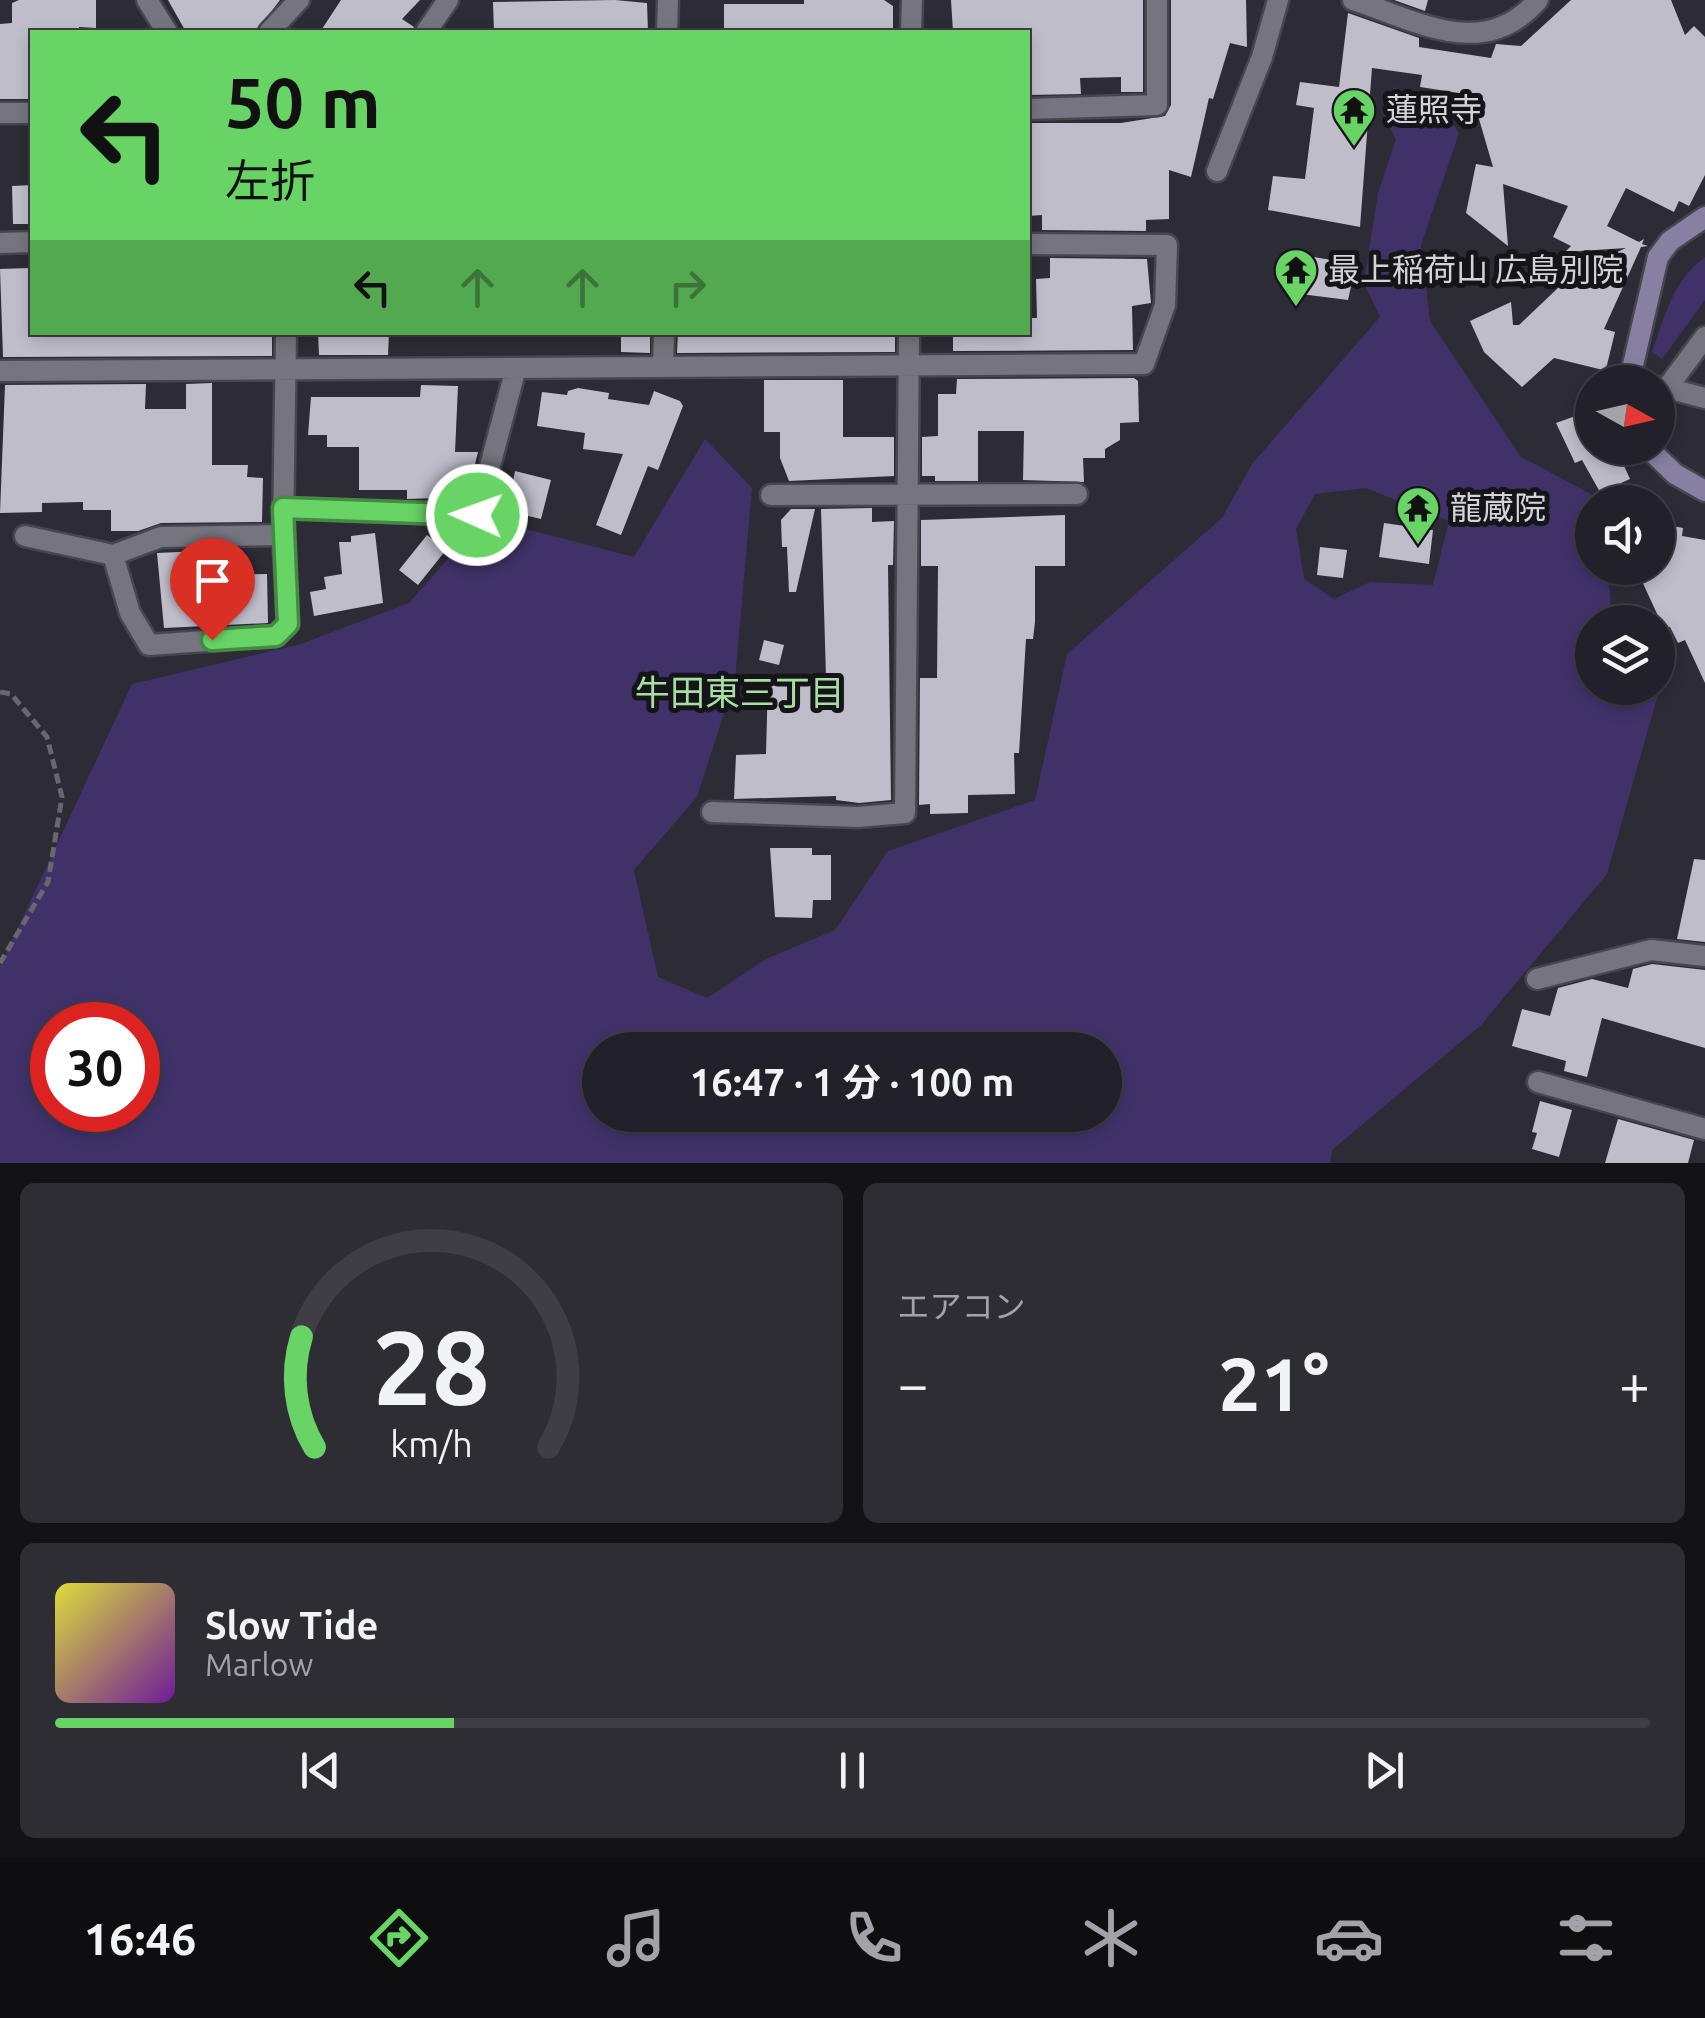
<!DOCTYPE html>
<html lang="ja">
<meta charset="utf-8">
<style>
:root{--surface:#222028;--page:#2e2d34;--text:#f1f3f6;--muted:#a2a3a8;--line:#3f3e45;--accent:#68d465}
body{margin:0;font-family:Ubuntu,"Noto Sans JP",sans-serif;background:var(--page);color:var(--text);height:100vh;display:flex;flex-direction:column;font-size:38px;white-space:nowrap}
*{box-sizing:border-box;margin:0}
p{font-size:32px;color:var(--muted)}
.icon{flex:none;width:55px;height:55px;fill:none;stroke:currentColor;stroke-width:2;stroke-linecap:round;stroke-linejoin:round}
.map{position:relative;height:1163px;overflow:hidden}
.details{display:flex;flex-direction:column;gap:20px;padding:20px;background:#131216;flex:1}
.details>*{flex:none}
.banner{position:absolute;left:30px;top:30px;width:1000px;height:305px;border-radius:0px;box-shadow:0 5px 15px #0003,0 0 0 2px var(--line);background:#68d465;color:#111;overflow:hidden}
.needle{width:65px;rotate:98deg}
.tools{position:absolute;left:1575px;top:365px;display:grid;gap:20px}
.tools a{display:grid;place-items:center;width:100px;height:100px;border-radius:50%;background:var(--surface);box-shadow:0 5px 15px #0003,0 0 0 2px var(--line);font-size:50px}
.speed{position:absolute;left:30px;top:1002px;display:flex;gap:20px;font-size:50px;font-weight:700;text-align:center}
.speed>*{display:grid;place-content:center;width:130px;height:130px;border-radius:50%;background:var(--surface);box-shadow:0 5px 15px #0003,0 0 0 2px var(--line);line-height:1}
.speed .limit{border:15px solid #d22;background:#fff;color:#111}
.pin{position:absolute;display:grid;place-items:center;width:85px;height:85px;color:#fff;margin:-102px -42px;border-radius:50% 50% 50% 0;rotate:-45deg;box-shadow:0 0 10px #0007}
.pin .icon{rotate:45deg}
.me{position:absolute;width:110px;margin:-55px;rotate:272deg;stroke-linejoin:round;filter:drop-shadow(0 0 8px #0008)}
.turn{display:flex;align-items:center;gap:35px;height:210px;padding:0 30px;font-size:45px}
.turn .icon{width:130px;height:130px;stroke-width:2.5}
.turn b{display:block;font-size:70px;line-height:85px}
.lanes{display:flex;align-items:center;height:95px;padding:0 30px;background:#0003;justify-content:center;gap:50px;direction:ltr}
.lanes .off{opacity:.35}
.big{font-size:75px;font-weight:700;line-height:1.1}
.details .tile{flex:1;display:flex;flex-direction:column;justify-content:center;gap:15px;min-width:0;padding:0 35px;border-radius:15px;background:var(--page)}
.details .dial{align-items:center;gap:0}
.dial svg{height:260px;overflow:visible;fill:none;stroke:var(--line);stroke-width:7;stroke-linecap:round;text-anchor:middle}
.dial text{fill:var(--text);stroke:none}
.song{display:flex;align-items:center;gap:30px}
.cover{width:120px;height:120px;border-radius:15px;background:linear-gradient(135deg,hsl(60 70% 55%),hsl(280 70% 35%))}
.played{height:10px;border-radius:5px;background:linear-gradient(90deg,var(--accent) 25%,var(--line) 25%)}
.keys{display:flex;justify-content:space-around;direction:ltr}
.heat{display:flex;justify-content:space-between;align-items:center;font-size:55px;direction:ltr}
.details .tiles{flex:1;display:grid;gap:20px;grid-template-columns:1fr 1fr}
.tile:last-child{grid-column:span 2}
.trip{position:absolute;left:582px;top:1032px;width:540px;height:100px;border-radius:50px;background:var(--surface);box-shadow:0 5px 15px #0003,0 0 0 2px var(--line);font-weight:700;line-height:100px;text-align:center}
.dock{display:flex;height:160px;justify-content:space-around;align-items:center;background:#0e0d10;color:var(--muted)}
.dock .icon{width:70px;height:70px}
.dock .active{color:var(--accent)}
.dock b{font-size:45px;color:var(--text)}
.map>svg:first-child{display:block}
.green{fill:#403269;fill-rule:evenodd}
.building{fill:#bfbdca}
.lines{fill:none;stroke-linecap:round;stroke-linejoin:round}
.street-casing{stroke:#46464d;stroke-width:25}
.secondary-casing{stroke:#46464d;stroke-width:25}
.path{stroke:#686770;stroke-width:5;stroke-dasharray:10 5;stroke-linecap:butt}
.street{stroke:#76747f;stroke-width:20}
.secondary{stroke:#8780a3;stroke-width:20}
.route-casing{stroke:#448a42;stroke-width:25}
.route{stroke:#68d465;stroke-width:18}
.labels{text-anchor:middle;stroke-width:10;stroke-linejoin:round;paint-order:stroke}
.poi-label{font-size:32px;fill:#d3d3d9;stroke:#151519;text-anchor:start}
.neighbourhood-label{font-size:35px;fill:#a7dfa3;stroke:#151519}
</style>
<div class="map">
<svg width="1705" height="1163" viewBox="0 0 1705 1163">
<rect width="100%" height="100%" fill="#2d2b35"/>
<path class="green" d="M 1394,87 L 1438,105 L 1459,133 L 1421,245 L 1430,321 L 1521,457 L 1606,502 L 1592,502 L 1592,568 L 1608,568 L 1612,622 L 1592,622 L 1592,688 L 1659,691 L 1607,874 L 1481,1025 L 1332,1150 L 1330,1163 L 0,1163 L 0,966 L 132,684 L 301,644 L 409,603 L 484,518 L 634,557 L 705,439 L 752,488 L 735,679 L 697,797 L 634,870 L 658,977 L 707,998 L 766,959 L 835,930 L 888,851 L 1035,800 L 1067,654 L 1222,518 L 1252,464 L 1380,317 L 1364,283 L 1378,193 L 1396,139 L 1381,111 ZM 1366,488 L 1449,521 L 1433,585 L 1370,582 L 1334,599 L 1304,579 L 1296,529 L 1315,494 ZM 52,1025 L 138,1025 L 138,1110 L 52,1110 ZM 600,1050 L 1105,1050 L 1105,1115 L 600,1115 Z
M 1705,257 L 1705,300 L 1662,359 L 1652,352 C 1664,318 1674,278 1705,257 Z"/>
<path class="building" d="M 19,0 L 96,0 L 96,28 L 79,27 L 79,32 L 32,32 L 32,99 L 0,99 L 0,24 L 12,23 L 12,3 Z
M 168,0 L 280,0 L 256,32 L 186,32 Z
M 341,0 L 420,0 L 402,19 L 414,27 L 412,32 L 320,32 Z
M 615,0 L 647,3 L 648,32 L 494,32 L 493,2 Z
M 804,0 L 884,0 L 893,6 L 893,32 L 724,32 L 724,4 L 804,4 Z
M 951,0 L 1143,0 L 1143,92 L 1121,92 L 1121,77 L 1080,78 L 1081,94 L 1028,95 L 1028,32 L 953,32 Z
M 1171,0 L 1246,0 L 1247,47 L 1230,43 L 1213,99 L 1209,98 L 1191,177 L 1169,170 L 1169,219 L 1146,220 L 1146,231 L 1042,230 L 1042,215 L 1028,216 L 1028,123 L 1121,123 L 1165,116 L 1171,105 Z
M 1394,0 L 1428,0 L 1425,11 Z
M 1571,0 L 1671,0 L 1685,35 L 1694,26 L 1705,37 L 1705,175 L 1689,206 L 1679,201 L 1674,212 L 1626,188 L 1607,226 L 1639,242 L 1644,239 L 1642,244 L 1648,246 L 1641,247 L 1604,329 L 1615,332 L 1607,365 L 1603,370 L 1554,358 L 1522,387 L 1484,352 L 1470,321 L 1511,302 L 1513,325 L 1519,325 L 1559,287 L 1553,282 L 1626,248 L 1565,252 L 1571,246 L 1553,237 L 1568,206 L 1503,184 L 1508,246 L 1466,213 L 1476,164 L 1493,167 L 1472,95 L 1420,87 L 1422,75 L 1372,68 L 1360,227 L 1268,210 L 1273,176 L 1305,179 L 1314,108 L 1296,105 L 1300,82 L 1339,87 L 1348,13 L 1419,38 L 1419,47 L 1491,58 L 1496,44 L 1521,46 Z
M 32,185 L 32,224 L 13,224 L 12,186 Z
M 1289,253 L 1356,264 L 1348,300 L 1285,292 Z
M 1050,258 L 1147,259 L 1151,303 L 1132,306 L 1133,350 L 953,351 L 953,332 L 1028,332 L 1028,318 L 1037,318 L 1036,279 L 1050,278 Z
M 29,268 L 32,332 L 272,332 L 272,356 L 3,357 L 0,269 Z
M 318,332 L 389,332 L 388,355 L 319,355 Z
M 621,332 L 650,332 L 650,353 L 621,352 Z
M 678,332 L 895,332 L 895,352 L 677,353 Z
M 1134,378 L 1138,381 L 1139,422 L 1120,423 L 1120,440 L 1105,449 L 1105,458 L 1083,458 L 1084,482 L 1023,480 L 1024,431 L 978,431 L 978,481 L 935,481 L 935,476 L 922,476 L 922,437 L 938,436 L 938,394 L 956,394 L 957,379 Z
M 764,380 L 843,380 L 843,437 L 894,437 L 894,476 L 789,481 L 780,458 L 780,432 L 764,432 Z
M 212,383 L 212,465 L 248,465 L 247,477 L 263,478 L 262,522 L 161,523 L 138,531 L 111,531 L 111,510 L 83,510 L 83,502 L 42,503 L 42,512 L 0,513 L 5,385 L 146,384 L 145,409 L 186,409 L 186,384 Z
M 421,385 L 458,386 L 455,452 L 478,452 L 467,497 L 407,499 L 407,490 L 359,490 L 359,447 L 327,447 L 327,435 L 308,435 L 311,397 L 420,397 Z
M 578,388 L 609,393 L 608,399 L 649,405 L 654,391 L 680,401 L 683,406 L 658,470 L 648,466 L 621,535 L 596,525 L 623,454 L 583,449 L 585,433 L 537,426 L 542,392 L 567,395 L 568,391 Z
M 1592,410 L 1592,448 L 1616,448 L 1630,479 L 1621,483 L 1625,492 L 1605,501 L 1582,460 L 1575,463 L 1556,423 Z
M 515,471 L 551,480 L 541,519 L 507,511 Z
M 872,508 L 872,522 L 894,521 L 893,565 L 888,565 L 891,800 L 859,803 L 836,800 L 836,796 L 734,799 L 736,755 L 766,754 L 768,679 L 826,677 L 821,509 Z
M 791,509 L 815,509 L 796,592 L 789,592 L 787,547 L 782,547 L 781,520 Z
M 1065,515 L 1065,566 L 1035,566 L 1035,622 L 1033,639 L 1026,639 L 1019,753 L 1014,753 L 1015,794 L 968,795 L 968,813 L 930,814 L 930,804 L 919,805 L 920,678 L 937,678 L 938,566 L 921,566 L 921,520 Z
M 1384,523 L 1433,530 L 1429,564 L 1379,557 Z
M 1658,523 L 1683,528 L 1682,536 L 1705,540 L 1705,683 L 1685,640 L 1678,643 L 1670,627 L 1664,629 L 1641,579 L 1644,568 L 1658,568 Z
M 375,533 L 383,603 L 314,616 L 310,592 L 326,589 L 324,577 L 342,574 L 339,542 L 351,542 L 351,536 Z
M 427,535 L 446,550 L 418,585 L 399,570 Z
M 1320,547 L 1347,550 L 1343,578 L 1317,575 Z
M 222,550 L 221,575 L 267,574 L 268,623 L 164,628 L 157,553 Z
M 764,640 L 784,645 L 779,665 L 759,660 Z
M 770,848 L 812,848 L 812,855 L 831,855 L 831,900 L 813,900 L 812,918 L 775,917 Z
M 1694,859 L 1705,860 L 1705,942 L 1677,939 Z
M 1652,964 L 1705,970 L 1705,1048 L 1602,1018 L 1587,1077 L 1564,1071 L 1566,1061 L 1512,1046 L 1522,1009 L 1550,1016 L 1558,988 L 1592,979 L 1628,988 L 1633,969 Z
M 1540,1101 L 1572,1110 L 1559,1157 L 1532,1149 L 1537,1133 L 1532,1132 Z
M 1618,1119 L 1694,1140 L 1688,1163 L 1605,1163 Z"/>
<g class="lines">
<g class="street-casing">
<path id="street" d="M 147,0 L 167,32
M 1353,0 C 1418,21 1484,62 1538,0
M 269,32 L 299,0
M 426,32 L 448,0
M 667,32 L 668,0
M 911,32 L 912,0
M 1028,109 L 1157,105 L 1157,0
M 0,113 L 32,113
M 1217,171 L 1262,57 L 1278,0
M 0,243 L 32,242
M 663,367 L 664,332
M 0,371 L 1144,364 L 1165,305 L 1167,245 L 1028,244
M 1658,387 L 1667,388 L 1705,337
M 1667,388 L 1705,398
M 771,495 L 1077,494
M 283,508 L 477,515 L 516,368
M 25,536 L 113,555 L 161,537 L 283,535
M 113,555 L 130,613 L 149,645 L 275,636 L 288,624 L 283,535 L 286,332
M 712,812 L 858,817 L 905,813 L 909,332
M 1537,979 L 1651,950 L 1705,956
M 1538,1082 L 1705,1129"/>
</g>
<g class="secondary-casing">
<path id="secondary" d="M 1629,382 L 1658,257 L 1670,241 L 1705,217
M 1648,448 L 1675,474 L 1705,491"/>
</g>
<path class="path" d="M 0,692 L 11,694 L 47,737 L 62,797 L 48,882 L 0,963"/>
<use href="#street" class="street"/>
<use href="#secondary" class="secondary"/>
</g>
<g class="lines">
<g class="route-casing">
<path id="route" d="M 212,640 L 276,636 L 288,624 L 283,508 L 477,515"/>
</g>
<use href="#route" class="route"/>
</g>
<defs>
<g id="temple-pin" transform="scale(2.25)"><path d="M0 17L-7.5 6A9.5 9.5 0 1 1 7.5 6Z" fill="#68d465" stroke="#151519"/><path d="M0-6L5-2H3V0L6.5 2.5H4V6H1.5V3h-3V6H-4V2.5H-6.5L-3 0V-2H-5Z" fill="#111"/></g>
</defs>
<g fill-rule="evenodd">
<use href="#temple-pin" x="1354" y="110"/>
<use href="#temple-pin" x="1296" y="270"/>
<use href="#temple-pin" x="1418" y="508"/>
</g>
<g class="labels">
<g class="poi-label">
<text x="1386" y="121">蓮照寺</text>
<text x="1328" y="281">最上稲荷山 広島別院</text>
<text x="1450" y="519">龍蔵院</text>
</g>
<g class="neighbourhood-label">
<text x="740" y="705">牛田東三丁目</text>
</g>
</g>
</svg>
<div class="tools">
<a><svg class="needle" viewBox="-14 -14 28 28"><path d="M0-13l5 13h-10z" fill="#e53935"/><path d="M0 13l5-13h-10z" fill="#a2a3a8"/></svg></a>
<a><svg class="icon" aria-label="sound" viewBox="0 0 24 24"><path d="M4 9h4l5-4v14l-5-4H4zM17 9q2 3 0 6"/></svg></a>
<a><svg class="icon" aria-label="layers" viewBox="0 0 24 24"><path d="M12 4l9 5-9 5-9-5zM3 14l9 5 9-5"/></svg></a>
</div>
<div class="speed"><div class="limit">30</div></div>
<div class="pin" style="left:212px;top:640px;background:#d93025"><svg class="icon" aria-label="arrive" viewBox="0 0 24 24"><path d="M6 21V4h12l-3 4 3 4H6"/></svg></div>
<svg class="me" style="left:477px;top:515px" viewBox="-20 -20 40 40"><circle r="17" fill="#68d465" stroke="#fff" stroke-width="3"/><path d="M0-11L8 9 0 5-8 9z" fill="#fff"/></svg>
<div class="trip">16:47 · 1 分 · 100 m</div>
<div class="banner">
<div class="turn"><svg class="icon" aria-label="left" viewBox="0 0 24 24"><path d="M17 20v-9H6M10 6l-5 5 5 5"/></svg><div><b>50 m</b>左折</div></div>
<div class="lanes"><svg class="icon" aria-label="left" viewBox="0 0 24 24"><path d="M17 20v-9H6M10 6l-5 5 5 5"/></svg><svg class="icon off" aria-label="ahead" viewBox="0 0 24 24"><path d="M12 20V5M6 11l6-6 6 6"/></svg><svg class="icon off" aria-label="ahead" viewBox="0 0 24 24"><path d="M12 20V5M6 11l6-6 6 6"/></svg><svg class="icon off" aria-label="right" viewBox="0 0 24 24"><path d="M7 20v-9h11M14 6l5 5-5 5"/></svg></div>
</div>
</div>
<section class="details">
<div class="tiles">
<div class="tile dial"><svg viewBox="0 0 100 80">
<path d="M14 69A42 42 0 1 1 86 69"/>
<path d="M14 69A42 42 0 0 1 10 35" stroke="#68d465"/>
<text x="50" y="56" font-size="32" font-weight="700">28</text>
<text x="50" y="72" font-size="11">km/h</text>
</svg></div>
<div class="tile"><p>エアコン</p>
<div class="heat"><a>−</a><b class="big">21°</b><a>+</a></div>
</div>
<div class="tile">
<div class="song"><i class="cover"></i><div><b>Slow Tide</b><p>Marlow</p></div></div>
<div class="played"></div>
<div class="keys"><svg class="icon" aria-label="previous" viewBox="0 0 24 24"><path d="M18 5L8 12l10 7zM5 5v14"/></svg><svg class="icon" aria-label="pause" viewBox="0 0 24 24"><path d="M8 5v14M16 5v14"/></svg><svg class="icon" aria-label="next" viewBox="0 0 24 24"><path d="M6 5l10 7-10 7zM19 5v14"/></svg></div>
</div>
</div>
</section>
<nav class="dock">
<b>16:46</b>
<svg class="icon active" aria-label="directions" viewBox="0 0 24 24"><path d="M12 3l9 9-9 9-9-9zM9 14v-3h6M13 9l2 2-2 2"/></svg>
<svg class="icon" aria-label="music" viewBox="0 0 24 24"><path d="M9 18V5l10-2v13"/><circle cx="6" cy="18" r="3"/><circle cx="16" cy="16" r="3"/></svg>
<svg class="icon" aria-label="phone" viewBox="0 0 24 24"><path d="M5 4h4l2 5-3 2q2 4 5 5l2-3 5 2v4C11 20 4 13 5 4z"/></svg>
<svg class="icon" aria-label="climate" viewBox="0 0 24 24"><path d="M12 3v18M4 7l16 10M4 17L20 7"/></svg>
<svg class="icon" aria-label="car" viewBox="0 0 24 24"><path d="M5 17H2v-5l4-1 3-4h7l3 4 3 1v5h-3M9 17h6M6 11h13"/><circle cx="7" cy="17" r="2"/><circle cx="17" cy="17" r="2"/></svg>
<svg class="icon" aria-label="filters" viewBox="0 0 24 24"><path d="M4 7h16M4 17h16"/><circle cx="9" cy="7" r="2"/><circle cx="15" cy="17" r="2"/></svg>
</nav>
